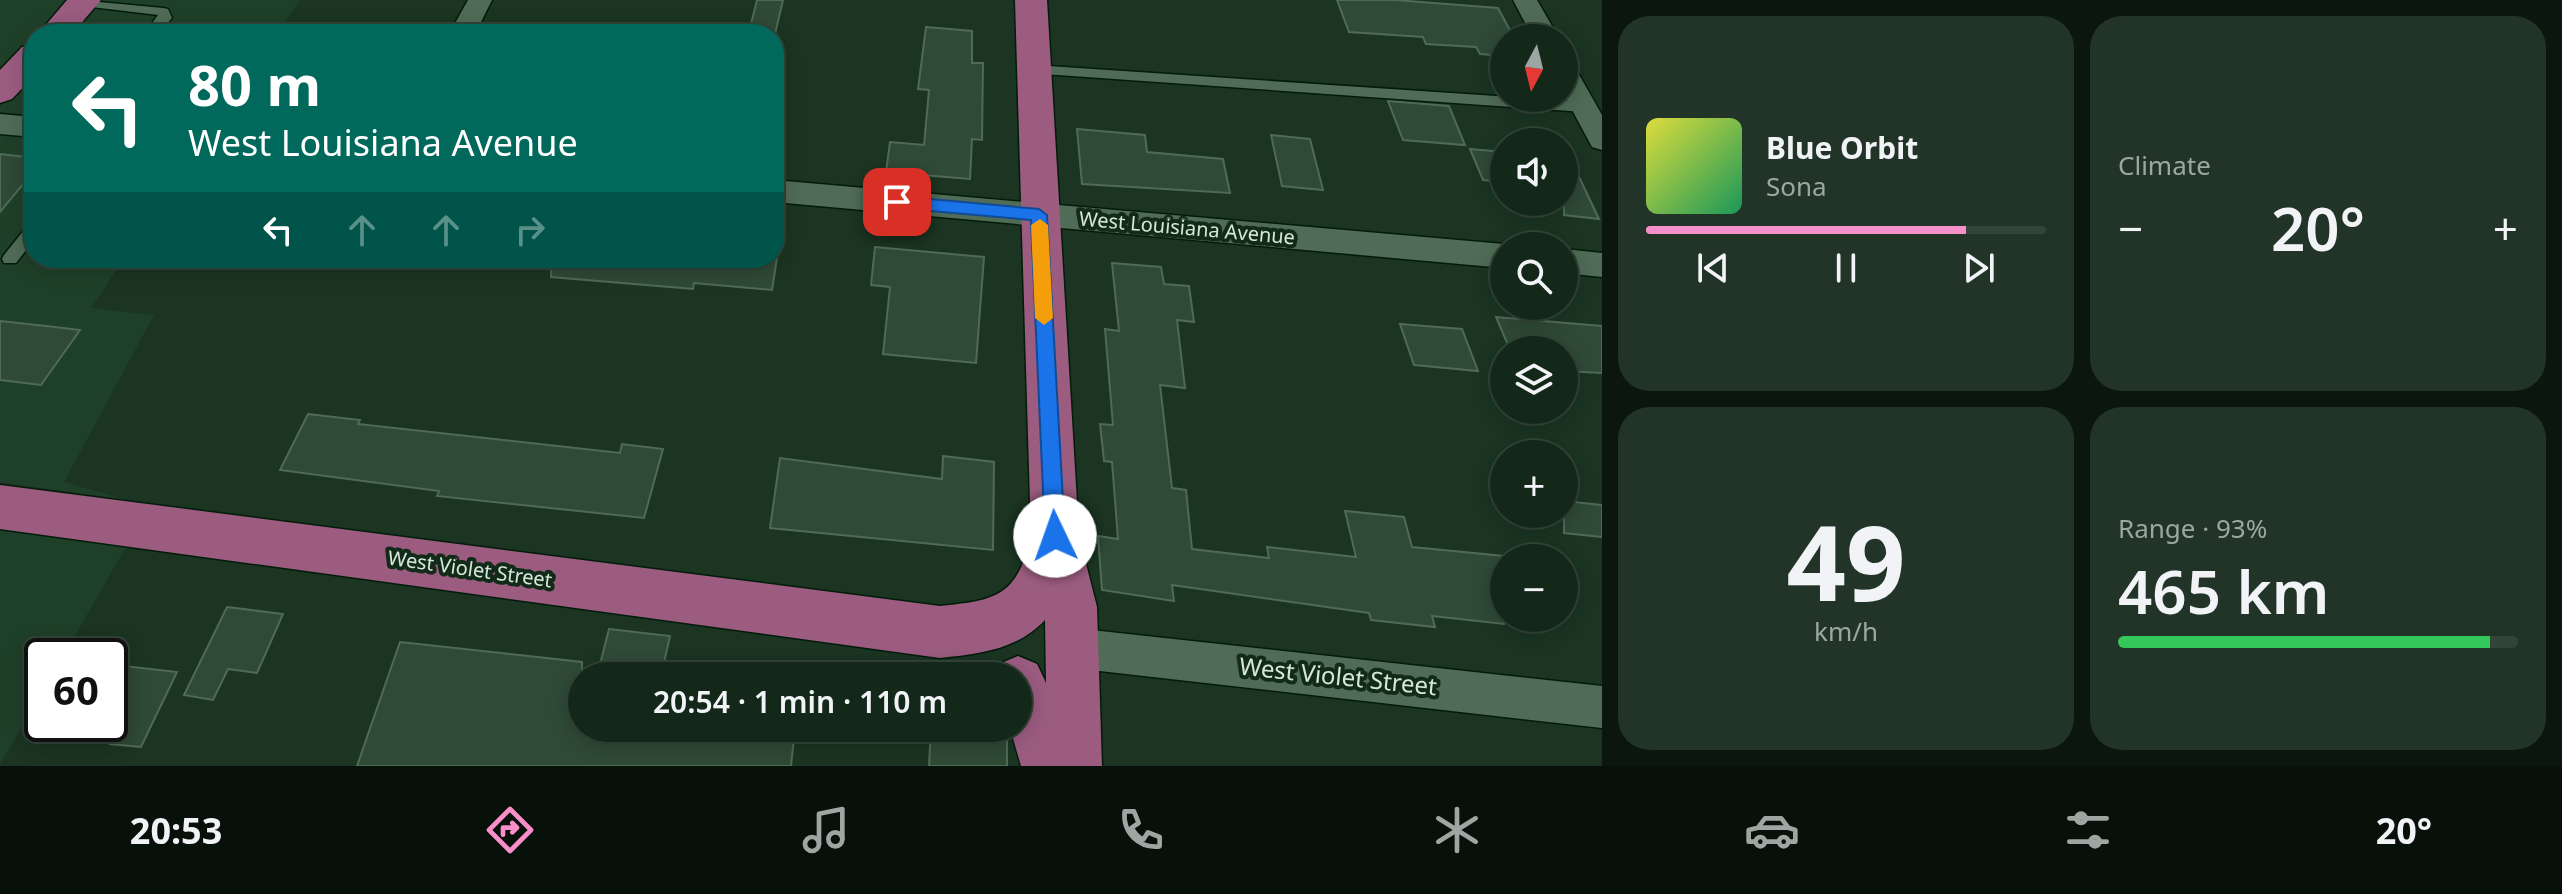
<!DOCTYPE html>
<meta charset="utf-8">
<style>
:root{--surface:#14281a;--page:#213427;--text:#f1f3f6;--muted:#9da6a2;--line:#334439;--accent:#f98fca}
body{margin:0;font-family:"Noto Sans",sans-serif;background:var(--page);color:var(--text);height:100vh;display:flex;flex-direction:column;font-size:30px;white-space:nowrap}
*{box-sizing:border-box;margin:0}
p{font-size:26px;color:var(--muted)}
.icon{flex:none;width:44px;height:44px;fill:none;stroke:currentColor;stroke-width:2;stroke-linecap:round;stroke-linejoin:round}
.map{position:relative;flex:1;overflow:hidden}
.side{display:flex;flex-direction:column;gap:16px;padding:16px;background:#0b160e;width:960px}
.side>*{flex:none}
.hud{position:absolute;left:24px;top:24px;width:760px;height:244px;border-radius:32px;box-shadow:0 4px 20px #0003,0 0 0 2px var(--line);background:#00695c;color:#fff;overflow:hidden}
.needle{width:52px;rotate:187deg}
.buttons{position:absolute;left:1490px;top:24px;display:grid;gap:16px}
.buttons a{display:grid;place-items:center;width:88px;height:88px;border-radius:50%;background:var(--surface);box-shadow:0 4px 20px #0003,0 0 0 2px var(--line);font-size:40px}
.speed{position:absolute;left:24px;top:638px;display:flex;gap:16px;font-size:40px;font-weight:700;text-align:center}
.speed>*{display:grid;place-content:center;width:104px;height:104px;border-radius:50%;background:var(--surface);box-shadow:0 4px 20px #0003,0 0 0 2px var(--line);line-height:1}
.speed .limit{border:4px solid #111;border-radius:12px;background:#fff;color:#111}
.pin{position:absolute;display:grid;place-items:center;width:68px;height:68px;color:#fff;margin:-34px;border-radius:16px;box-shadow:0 4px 12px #0006}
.me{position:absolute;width:88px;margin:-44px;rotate:357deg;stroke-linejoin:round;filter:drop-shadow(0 0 6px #0008)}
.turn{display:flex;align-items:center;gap:28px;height:168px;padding:0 32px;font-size:36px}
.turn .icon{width:104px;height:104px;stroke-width:2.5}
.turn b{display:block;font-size:56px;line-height:68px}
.lanes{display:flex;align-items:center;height:76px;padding:0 32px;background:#0003;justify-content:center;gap:40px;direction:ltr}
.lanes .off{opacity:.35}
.big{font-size:60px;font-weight:600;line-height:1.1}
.side .tile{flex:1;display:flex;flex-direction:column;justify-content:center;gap:12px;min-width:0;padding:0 28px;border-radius:32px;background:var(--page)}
.side .dial{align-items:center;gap:0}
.dial b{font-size:104px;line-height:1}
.song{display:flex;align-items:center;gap:24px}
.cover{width:96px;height:96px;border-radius:12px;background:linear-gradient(135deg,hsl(60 70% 55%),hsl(150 70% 35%))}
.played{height:8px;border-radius:4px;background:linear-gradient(90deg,var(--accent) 80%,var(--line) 80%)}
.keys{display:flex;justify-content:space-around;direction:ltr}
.heat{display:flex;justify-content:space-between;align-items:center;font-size:44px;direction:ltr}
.charge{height:12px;border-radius:6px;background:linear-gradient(90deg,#34c759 93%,var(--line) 0)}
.side .tiles{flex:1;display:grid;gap:16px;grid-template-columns:repeat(2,1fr)}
.trip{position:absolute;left:568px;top:662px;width:464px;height:80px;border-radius:40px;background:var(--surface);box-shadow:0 4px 20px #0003,0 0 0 2px var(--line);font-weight:600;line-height:80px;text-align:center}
.tab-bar{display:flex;height:128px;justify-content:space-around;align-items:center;background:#08100a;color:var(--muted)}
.tab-bar .icon{width:56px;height:56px}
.tab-bar .active{color:var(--accent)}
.tab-bar b{font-size:36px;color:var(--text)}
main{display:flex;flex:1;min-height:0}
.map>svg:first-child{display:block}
.built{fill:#1f4028}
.building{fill:#2f4a36;stroke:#4f6b55;stroke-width:2}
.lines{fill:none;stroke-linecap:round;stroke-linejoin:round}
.lane-casing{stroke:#031c0a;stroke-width:3}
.street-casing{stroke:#031c0a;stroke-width:3}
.primary-casing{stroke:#031c0a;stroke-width:3}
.lane{fill:#506c56;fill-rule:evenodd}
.street{fill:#506c56;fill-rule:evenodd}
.primary{fill:#9b5c80;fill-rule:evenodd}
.route{fill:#1a73e8;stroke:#114b97;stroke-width:2}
.slow{fill:#f59e0b}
.labels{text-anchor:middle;stroke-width:8;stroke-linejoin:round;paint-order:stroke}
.street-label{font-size:20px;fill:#d6e6d9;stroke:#112b18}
.near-street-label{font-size:24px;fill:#d6e6d9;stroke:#112b18}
</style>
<main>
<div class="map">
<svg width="1602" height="766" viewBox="0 0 1602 766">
<rect width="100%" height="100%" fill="#1b3522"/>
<path class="built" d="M 0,0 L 73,0 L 40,34 L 34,34 L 34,41 L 0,76 Z
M 98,0 L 300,0 L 277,34 L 66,34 Z
M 34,69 L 34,115 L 0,112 L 0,106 Z
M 0,135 L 34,138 L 34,258 L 124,258 L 91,308 L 154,315 L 64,482 L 127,500 L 0,482 Z
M 0,524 L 129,542 L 63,656 L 42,656 L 42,692 L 0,764 Z"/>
<path class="building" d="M 757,0 L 783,0 L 775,34 L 749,32 Z
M 1337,0 L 1395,0 L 1498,8 L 1514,38 L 1504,38 L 1504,56 L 1480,54 L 1476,47 L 1426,44 L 1423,37 L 1349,32 Z
M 926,27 L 972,31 L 972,63 L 983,63 L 982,140 L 972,139 L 970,179 L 886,172 L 890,142 L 924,145 L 929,90 L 918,89 Z
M 1388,101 L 1449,106 L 1465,145 L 1403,140 Z
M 1077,129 L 1145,135 L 1147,152 L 1223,159 L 1230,193 L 1082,184 Z
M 1271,135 L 1310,139 L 1323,190 L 1282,186 Z
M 1564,145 L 1599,219 L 1564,215 Z
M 1470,149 L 1504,152 L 1504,182 L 1483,180 Z
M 0,154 L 34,158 L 34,171 L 0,212 Z
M 875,247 L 984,257 L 976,363 L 883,354 L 890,287 L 871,285 Z
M 552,258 L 777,258 L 772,290 L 694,283 L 693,289 L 551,277 Z
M 1112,263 L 1161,267 L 1164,284 L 1189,286 L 1194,322 L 1177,320 L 1185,388 L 1160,385 L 1172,488 L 1186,490 L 1192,549 L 1269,558 L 1267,547 L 1356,557 L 1345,511 L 1404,517 L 1412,547 L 1504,556 L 1504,624 L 1432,616 L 1435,627 L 1371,620 L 1369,613 L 1172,585 L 1174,601 L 1102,590 L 1098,536 L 1118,539 L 1112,462 L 1104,461 L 1100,424 L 1113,425 L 1105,329 L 1119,331 Z
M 1496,317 L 1602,326 L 1602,373 L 1564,371 L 1564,350 L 1510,350 Z
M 0,321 L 55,327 L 80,330 L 41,385 L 0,380 Z
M 1400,324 L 1462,329 L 1478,371 L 1414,365 Z
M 308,414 L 360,420 L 358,424 L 620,453 L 622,444 L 663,449 L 644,518 L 437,496 L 439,491 L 280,470 Z
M 943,456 L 994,462 L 993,550 L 770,528 L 780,458 L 942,479 Z
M 1564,501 L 1602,505 L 1602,537 L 1564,533 Z
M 227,607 L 283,614 L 257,673 L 228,669 L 213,700 L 184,695 Z
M 609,629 L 670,636 L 661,676 L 597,676 Z
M 400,642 L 582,662 L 582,728 L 795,728 L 791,766 L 357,766 Z
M 115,665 L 177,672 L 141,747 L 110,744 L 110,676 Z
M 931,728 L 1007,728 L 1007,766 L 929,766 Z"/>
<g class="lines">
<g class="lane-casing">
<path id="lane" d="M 78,0 L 163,8 L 168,9 L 172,18 L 158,34 L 144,34 L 158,15 L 83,6 L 78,5 Z
M 1034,65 L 1584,102 L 1591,107 L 1584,112 L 1029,73 L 1029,67 Z
M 34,223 L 34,240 L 16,263 L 4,263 L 2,259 L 4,255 L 28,225 Z"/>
</g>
<g class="street-casing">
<path id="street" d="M 468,0 L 492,0 L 475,34 L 449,34 Z
M 1513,0 L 1537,0 L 1559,38 L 1533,38 Z
M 1564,61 L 1573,64 L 1602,115 L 1602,150 L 1592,147 L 1564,95 Z
M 0,114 L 34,117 L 34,137 L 0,134 Z
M 774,180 L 1504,244 L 1510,246 L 1504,246 L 1504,268 L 774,202 Z
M 1564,249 L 1602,253 L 1602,277 L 1564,273 Z
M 1073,628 L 1602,686 L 1602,728 L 1073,668 L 1059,662 L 1053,648 L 1059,634 Z"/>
</g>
<g class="primary-casing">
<path id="primary" d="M 67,0 L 101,0 L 72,34 L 38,34 Z
M 1015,0 L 1047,0 L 1079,536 L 1097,607 L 1102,766 L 1021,766 L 1010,728 L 1018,728 L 1018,676 L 994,676 L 999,664 L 1018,656 L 1037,664 L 1046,683 L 1045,620 C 1017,650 979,654 940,658 L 0,529 L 0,485 L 940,606 C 996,600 1017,597 1031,536 Z
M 34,44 L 34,76 L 12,99 L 0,103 L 0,70 L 22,47 Z"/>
</g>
<use href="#lane" class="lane"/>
<use href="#street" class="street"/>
<use href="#primary" class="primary"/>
</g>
<path class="route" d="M 897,196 L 1039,209 L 1047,215 L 1065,536 L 1062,542 L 1055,545 L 1048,542 L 1045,536 L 1031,220 L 897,208 L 889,202 Z"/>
<path class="slow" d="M 1040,219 L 1048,225 L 1053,318 L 1044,325 L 1035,318 L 1031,225 Z"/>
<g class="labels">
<g class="street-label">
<text transform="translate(1187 228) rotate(5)" y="7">West Louisiana Avenue</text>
<text transform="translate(470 569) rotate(8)" y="7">West Violet Street</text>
</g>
<g class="near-street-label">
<text transform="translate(1338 677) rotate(6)" y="8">West Violet Street</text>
</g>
</g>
</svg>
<div class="buttons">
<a><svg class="needle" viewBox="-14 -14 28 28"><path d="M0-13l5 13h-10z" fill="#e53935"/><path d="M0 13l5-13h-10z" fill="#9da6a2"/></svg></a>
<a><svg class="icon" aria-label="sound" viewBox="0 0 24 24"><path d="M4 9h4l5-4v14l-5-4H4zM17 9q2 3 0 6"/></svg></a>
<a><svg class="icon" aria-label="search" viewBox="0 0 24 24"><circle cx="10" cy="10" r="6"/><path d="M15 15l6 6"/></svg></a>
<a><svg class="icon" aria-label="layers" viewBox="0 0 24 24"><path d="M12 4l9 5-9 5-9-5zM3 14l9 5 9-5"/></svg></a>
<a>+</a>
<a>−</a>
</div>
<div class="speed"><div class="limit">60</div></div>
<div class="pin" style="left:897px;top:202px;background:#d93025"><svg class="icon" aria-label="arrive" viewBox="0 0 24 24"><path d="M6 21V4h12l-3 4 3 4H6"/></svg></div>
<svg class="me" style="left:1055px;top:536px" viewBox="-20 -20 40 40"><circle r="19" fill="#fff"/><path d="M0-13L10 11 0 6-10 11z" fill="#1a73e8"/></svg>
<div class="trip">20:54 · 1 min · 110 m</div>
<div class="hud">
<div class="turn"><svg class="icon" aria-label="left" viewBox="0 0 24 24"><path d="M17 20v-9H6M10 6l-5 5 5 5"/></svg><div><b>80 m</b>West Louisiana Avenue</div></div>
<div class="lanes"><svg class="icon" aria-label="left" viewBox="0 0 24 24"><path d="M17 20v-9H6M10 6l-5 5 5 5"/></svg><svg class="icon off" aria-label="ahead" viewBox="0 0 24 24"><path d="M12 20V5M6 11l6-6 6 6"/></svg><svg class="icon off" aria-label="ahead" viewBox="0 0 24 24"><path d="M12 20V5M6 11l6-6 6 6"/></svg><svg class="icon off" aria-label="right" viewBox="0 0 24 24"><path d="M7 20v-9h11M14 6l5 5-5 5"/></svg></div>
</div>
</div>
<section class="side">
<div class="tiles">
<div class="tile">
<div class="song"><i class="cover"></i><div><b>Blue Orbit</b><p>Sona</p></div></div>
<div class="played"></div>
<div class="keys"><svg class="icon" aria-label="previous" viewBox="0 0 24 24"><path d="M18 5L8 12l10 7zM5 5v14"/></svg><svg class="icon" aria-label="pause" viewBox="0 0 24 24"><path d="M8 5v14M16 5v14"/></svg><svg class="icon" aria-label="next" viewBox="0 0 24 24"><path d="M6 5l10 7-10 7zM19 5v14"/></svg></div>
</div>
<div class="tile"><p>Climate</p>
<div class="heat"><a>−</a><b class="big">20°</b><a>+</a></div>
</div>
<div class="tile dial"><b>49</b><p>km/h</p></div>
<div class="tile"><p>Range · 93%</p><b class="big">465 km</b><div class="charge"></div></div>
</div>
</section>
</main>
<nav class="tab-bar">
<b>20:53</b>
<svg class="icon active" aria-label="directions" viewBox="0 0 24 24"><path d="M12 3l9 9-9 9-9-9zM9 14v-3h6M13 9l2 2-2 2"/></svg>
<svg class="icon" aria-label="music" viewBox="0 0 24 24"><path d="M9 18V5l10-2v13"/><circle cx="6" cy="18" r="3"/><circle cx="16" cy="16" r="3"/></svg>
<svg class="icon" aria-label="phone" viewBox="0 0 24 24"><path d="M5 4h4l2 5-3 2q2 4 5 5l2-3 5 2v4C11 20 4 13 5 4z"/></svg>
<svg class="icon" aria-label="climate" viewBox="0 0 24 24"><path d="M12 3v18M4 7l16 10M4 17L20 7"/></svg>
<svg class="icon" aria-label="car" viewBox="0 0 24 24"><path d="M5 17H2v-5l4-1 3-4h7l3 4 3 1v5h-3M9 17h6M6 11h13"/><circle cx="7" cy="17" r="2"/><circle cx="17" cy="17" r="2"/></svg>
<svg class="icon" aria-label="filters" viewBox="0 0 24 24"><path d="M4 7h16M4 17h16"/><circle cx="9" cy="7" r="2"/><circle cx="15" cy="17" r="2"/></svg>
<b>20°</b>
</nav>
